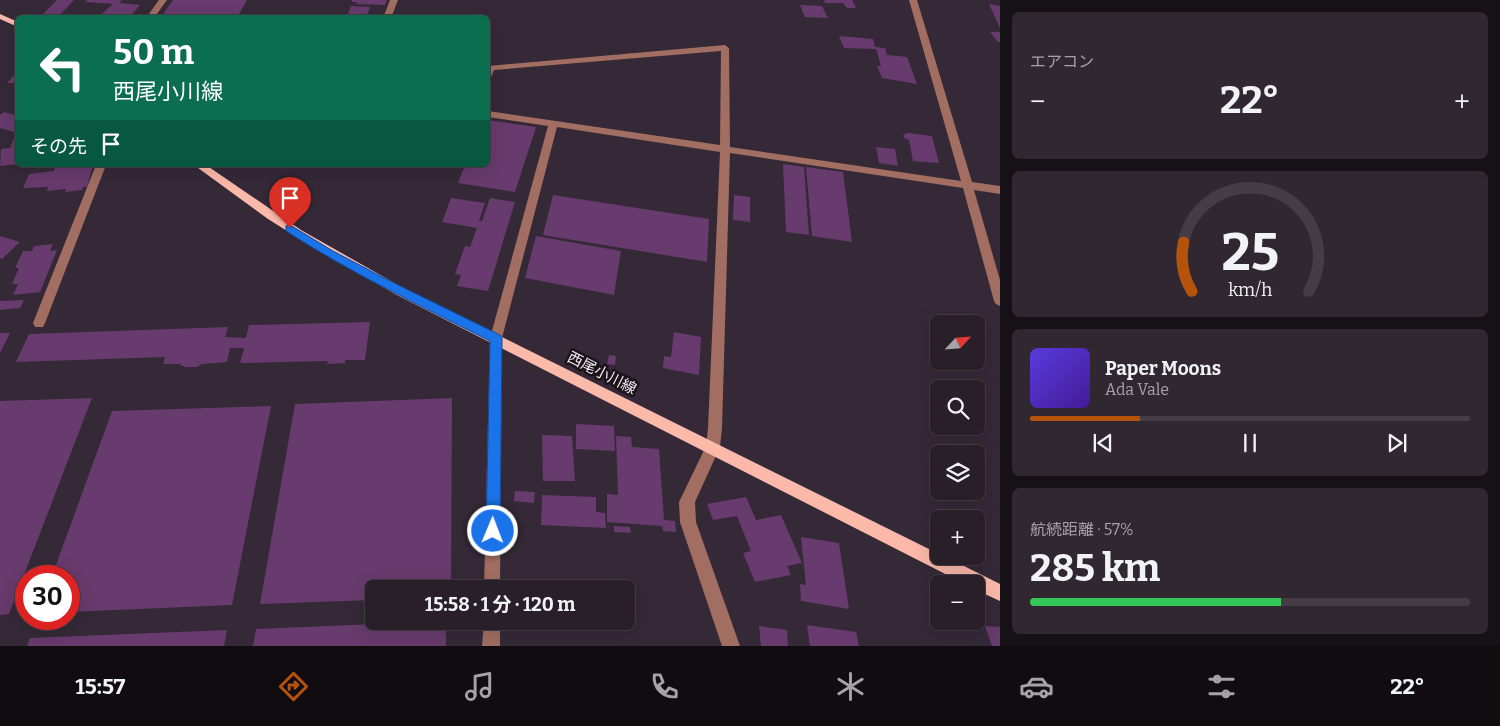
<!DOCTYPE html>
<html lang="ja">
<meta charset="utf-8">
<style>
:root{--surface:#281f29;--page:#302731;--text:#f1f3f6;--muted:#a5a2a8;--line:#443d46;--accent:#b45309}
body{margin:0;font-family:Bitter,"Noto Sans JP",serif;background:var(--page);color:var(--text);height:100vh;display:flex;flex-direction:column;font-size:19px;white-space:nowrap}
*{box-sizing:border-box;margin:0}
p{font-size:16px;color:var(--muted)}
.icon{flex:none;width:28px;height:28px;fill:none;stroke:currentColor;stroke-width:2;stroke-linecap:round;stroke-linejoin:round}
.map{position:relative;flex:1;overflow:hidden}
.sheet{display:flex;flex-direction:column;gap:12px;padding:12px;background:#161117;width:500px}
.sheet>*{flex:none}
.banner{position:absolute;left:15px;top:15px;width:475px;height:152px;border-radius:8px;box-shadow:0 5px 20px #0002,0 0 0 1px var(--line);background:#0b6e4f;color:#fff;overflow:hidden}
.needle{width:32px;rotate:64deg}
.fabs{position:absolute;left:930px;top:315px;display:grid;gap:10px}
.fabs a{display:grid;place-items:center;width:55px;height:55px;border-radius:8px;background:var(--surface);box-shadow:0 5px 20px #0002,0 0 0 1px var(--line);font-size:25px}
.speed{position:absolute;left:15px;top:565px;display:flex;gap:10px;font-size:25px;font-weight:700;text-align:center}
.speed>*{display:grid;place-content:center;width:65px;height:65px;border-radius:50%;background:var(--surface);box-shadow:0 5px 20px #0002,0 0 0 1px var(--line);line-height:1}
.speed .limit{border:8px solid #d22;background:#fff;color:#111}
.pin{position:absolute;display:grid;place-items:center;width:42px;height:42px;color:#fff;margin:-51px -21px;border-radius:50% 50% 50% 0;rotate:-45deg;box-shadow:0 0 5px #0007}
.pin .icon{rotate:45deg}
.me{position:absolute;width:55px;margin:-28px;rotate:1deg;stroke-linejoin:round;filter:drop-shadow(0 0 4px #0008)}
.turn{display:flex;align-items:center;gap:18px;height:105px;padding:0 15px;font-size:22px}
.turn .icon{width:65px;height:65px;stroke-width:2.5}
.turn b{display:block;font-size:35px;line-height:42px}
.then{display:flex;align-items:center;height:48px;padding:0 15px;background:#0003;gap:10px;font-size:19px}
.big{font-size:38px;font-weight:700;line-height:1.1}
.sheet .widget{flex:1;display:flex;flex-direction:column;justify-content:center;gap:8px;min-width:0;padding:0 18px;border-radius:8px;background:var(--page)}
.sheet .dial{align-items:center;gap:0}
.dial svg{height:130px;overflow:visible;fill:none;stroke:var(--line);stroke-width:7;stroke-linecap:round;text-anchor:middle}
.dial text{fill:var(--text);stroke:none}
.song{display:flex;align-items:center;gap:15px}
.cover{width:60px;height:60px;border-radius:8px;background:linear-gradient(135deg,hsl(250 70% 55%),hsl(260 70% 35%))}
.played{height:5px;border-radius:2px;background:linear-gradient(90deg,var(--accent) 25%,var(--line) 25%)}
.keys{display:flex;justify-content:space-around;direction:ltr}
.heat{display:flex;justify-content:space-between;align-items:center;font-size:28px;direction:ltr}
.charge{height:8px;border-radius:4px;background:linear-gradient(90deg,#34c759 57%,var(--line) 0)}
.trip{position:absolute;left:365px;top:580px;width:270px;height:50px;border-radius:8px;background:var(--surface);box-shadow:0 5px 20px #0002,0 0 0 1px var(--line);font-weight:700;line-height:50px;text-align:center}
.dock{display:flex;height:80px;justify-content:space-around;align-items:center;background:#100c10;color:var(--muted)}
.dock .icon{width:35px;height:35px}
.dock .on{color:var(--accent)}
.dock b{font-size:22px;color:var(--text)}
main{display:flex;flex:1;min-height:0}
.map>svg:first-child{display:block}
.building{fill:#673b6d}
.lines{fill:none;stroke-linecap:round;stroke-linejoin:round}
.minor{fill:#a16e61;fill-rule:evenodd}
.major{fill:#fab9a9;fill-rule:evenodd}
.route{fill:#1a73e8;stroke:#114b97}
.labels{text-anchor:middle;stroke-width:5;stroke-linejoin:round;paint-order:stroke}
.street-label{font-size:15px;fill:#f1e9f2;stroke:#1a141a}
</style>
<main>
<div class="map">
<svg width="1000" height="646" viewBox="0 0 1000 646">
<rect width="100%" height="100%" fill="#352937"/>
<path class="building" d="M 57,0 L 74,0 L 57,18 L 40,17 Z
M 87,0 L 122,0 L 119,3 L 140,5 L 129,18 L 97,18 L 113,4 L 85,2 Z
M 173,0 L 247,0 L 237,18 L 160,18 Z
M 352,0 L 387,0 L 385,5 L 356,4 L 357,2 L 352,2 Z
M 824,0 L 852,0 L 856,8 L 847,8 L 843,3 L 825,3 Z
M 989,4 L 1000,6 L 1000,28 Z
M 800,5 L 822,6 L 828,18 L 805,17 Z
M 351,6 L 370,7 L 366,18 L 346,18 Z
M 990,32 L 1000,32 L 1000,42 L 998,42 Z
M 839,36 L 873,39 L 875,47 L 885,48 L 887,55 L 907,57 L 917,84 L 882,78 L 877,66 L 881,66 L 876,49 L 844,48 Z
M 18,71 L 18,83 L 7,83 Z
M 4,112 L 18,116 L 18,133 L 0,128 L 0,115 Z
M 488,120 L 536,127 L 515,192 L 458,183 L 465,165 L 488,165 Z
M 908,133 L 932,136 L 939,163 L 913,161 L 909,140 L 904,138 L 903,135 Z
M 15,136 L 18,136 L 18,164 L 0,166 L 1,149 L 10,148 Z
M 876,147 L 895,149 L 898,166 L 879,163 Z
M 783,164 L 804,167 L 809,235 L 786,232 Z
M 56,165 L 93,165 L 87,187 L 83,187 L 82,190 L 65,192 L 66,189 L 47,191 L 48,187 L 23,188 L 29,174 L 54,171 Z
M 806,167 L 843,172 L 852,242 L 812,236 Z
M 553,195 L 709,219 L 707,262 L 543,235 Z
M 734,195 L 750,197 L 750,222 L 733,220 Z
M 451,198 L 485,203 L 479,221 L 482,221 L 490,198 L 515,202 L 488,291 L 457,286 L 461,275 L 455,274 L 465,246 L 470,247 L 477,228 L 442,222 Z
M 0,236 L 20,242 L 2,259 L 0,258 Z
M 536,236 L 621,251 L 614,295 L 525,278 Z
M 53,244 L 50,251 L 57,250 L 40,292 L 13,295 L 18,284 L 12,284 L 19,268 L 15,268 L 23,251 L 32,251 L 34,246 Z
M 24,300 L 20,308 L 0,310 L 0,301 Z
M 370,322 L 365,360 L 345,360 L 345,363 L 327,364 L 328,361 L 240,363 L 244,348 L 230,348 L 227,362 L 202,364 L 197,367 L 184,367 L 184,366 L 181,366 L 181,364 L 163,364 L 165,357 L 16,362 L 29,334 L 228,327 L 225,337 L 246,338 L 249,325 Z
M 674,332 L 701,337 L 699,375 L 663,368 L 664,356 L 671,357 Z
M 0,333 L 10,333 L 0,353 Z
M 609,355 L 616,356 L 615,365 L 607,364 Z
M 92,398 L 9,614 L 0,615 L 0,401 Z
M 452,398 L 451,589 L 374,589 L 374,600 L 260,604 L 295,404 Z
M 271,406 L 232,605 L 69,612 L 69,576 L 52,576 L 112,411 Z
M 576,424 L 614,426 L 615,451 L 576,449 Z
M 542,435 L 572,436 L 575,481 L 543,481 Z
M 616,436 L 631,437 L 632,447 L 659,449 L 664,520 L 675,521 L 676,532 L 663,531 L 662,526 L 607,522 L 607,494 L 618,495 Z
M 515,491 L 535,492 L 534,503 L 514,501 Z
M 542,495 L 596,497 L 596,512 L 605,513 L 606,528 L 541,525 Z
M 746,497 L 756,520 L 781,515 L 802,563 L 787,566 L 791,575 L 755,582 L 743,553 L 751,551 L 737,516 L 713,520 L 707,504 Z
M 614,526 L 630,527 L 631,533 L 614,532 Z
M 801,537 L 839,543 L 849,609 L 801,601 L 800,584 L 806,585 Z
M 446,621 L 446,646 L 253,646 L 256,629 Z
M 807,625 L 856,632 L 859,646 L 810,646 Z
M 759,626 L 787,630 L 788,646 L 761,646 Z
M 985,626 L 1000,627 L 1000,646 L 992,646 Z
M 227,630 L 224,646 L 27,646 L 30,638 Z"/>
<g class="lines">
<path class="minor" d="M 159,0 L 167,0 L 154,18 L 146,18 Z
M 390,0 L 398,0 L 391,18 L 383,18 Z
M 909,0 L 917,0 L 972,182 L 1000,186 L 1000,194 L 974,190 L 1000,280 L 1000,306 L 996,304 L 994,301 L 963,188 L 730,153 L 722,428 L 720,447 L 695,502 L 696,522 L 740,646 L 722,646 L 680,522 L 679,502 L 706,446 L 708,428 L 720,152 L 557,127 L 502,338 L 500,589 L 484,589 L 490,338 L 548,126 L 488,117 L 488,111 L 720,145 L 721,51 L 494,70 L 491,77 L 488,78 L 488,66 L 725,45 L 729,48 L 730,147 L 961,181 Z
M 96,165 L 106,165 L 45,323 L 43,327 L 35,327 L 33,323 Z
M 484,621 L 500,621 L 500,646 L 482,646 Z"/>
<path class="major" d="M 0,14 L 18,22 L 18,27 L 0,19 Z
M 194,165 L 206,165 L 301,230 L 405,289 L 939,554 L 939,556 L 944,556 L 1000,584 L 1000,601 L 976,590 L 976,584 L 965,584 L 397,295 L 319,251 L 268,219 Z"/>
</g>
<path class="route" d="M 290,225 L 333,251 L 390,281 L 500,335 L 502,338 L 500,531 L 498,536 L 493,538 L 488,536 L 486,531 L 490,341 C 421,306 351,273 286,231 L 286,226 Z"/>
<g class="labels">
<g class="street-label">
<text transform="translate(602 373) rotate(27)" y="5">西尾小川線</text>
</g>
</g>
</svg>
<div class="fabs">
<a><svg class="needle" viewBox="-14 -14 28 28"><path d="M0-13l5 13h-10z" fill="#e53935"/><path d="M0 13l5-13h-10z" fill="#a5a2a8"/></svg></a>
<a><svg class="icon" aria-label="search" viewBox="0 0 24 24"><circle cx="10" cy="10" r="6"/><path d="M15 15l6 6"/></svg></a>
<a><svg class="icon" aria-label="layers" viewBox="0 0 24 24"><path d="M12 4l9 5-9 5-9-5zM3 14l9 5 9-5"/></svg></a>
<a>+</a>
<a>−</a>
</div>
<div class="speed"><div class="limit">30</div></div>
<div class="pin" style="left:290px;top:228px;background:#d93025"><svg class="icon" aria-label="arrive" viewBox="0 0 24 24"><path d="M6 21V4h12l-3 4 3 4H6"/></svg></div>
<svg class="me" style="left:493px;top:531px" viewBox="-20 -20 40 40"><circle r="17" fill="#1a73e8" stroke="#fff" stroke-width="3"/><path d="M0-11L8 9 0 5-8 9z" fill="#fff"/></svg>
<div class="trip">15:58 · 1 分 · 120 m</div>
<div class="banner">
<div class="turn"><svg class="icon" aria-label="left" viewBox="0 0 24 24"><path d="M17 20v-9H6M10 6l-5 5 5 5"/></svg><div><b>50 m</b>西尾小川線</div></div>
<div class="then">その先<svg class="icon" aria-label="arrive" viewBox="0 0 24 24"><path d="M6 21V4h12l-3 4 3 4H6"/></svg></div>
</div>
</div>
<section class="sheet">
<div class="widget"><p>エアコン</p>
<div class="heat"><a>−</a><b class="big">22°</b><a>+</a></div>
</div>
<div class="widget dial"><svg viewBox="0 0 100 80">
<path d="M14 69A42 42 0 1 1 86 69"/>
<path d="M14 69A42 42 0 0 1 9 39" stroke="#b45309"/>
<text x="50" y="56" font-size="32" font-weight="700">25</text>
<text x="50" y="72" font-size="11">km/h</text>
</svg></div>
<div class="widget">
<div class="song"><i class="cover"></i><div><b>Paper Moons</b><p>Ada Vale</p></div></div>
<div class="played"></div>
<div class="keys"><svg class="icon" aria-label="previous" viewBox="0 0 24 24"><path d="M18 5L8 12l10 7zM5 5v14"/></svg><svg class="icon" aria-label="pause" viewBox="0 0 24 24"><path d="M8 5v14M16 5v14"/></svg><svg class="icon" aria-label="next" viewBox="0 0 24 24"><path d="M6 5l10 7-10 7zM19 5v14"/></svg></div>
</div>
<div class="widget"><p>航続距離 · 57%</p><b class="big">285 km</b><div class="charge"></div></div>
</section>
</main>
<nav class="dock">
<b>15:57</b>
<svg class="icon on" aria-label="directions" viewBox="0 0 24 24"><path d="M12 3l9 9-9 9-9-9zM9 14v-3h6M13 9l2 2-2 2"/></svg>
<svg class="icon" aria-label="music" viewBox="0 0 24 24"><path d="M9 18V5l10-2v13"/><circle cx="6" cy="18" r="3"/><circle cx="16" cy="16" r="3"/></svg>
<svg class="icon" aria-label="phone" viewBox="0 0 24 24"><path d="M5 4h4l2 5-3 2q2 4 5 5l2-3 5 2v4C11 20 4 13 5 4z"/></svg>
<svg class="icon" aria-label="climate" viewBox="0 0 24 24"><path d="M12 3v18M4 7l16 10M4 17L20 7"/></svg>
<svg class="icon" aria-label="car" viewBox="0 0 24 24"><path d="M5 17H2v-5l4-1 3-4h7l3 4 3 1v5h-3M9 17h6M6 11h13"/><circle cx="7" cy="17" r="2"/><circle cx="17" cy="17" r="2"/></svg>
<svg class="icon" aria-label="filters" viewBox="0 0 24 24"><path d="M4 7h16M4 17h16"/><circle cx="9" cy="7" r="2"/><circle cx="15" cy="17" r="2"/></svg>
<b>22°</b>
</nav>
